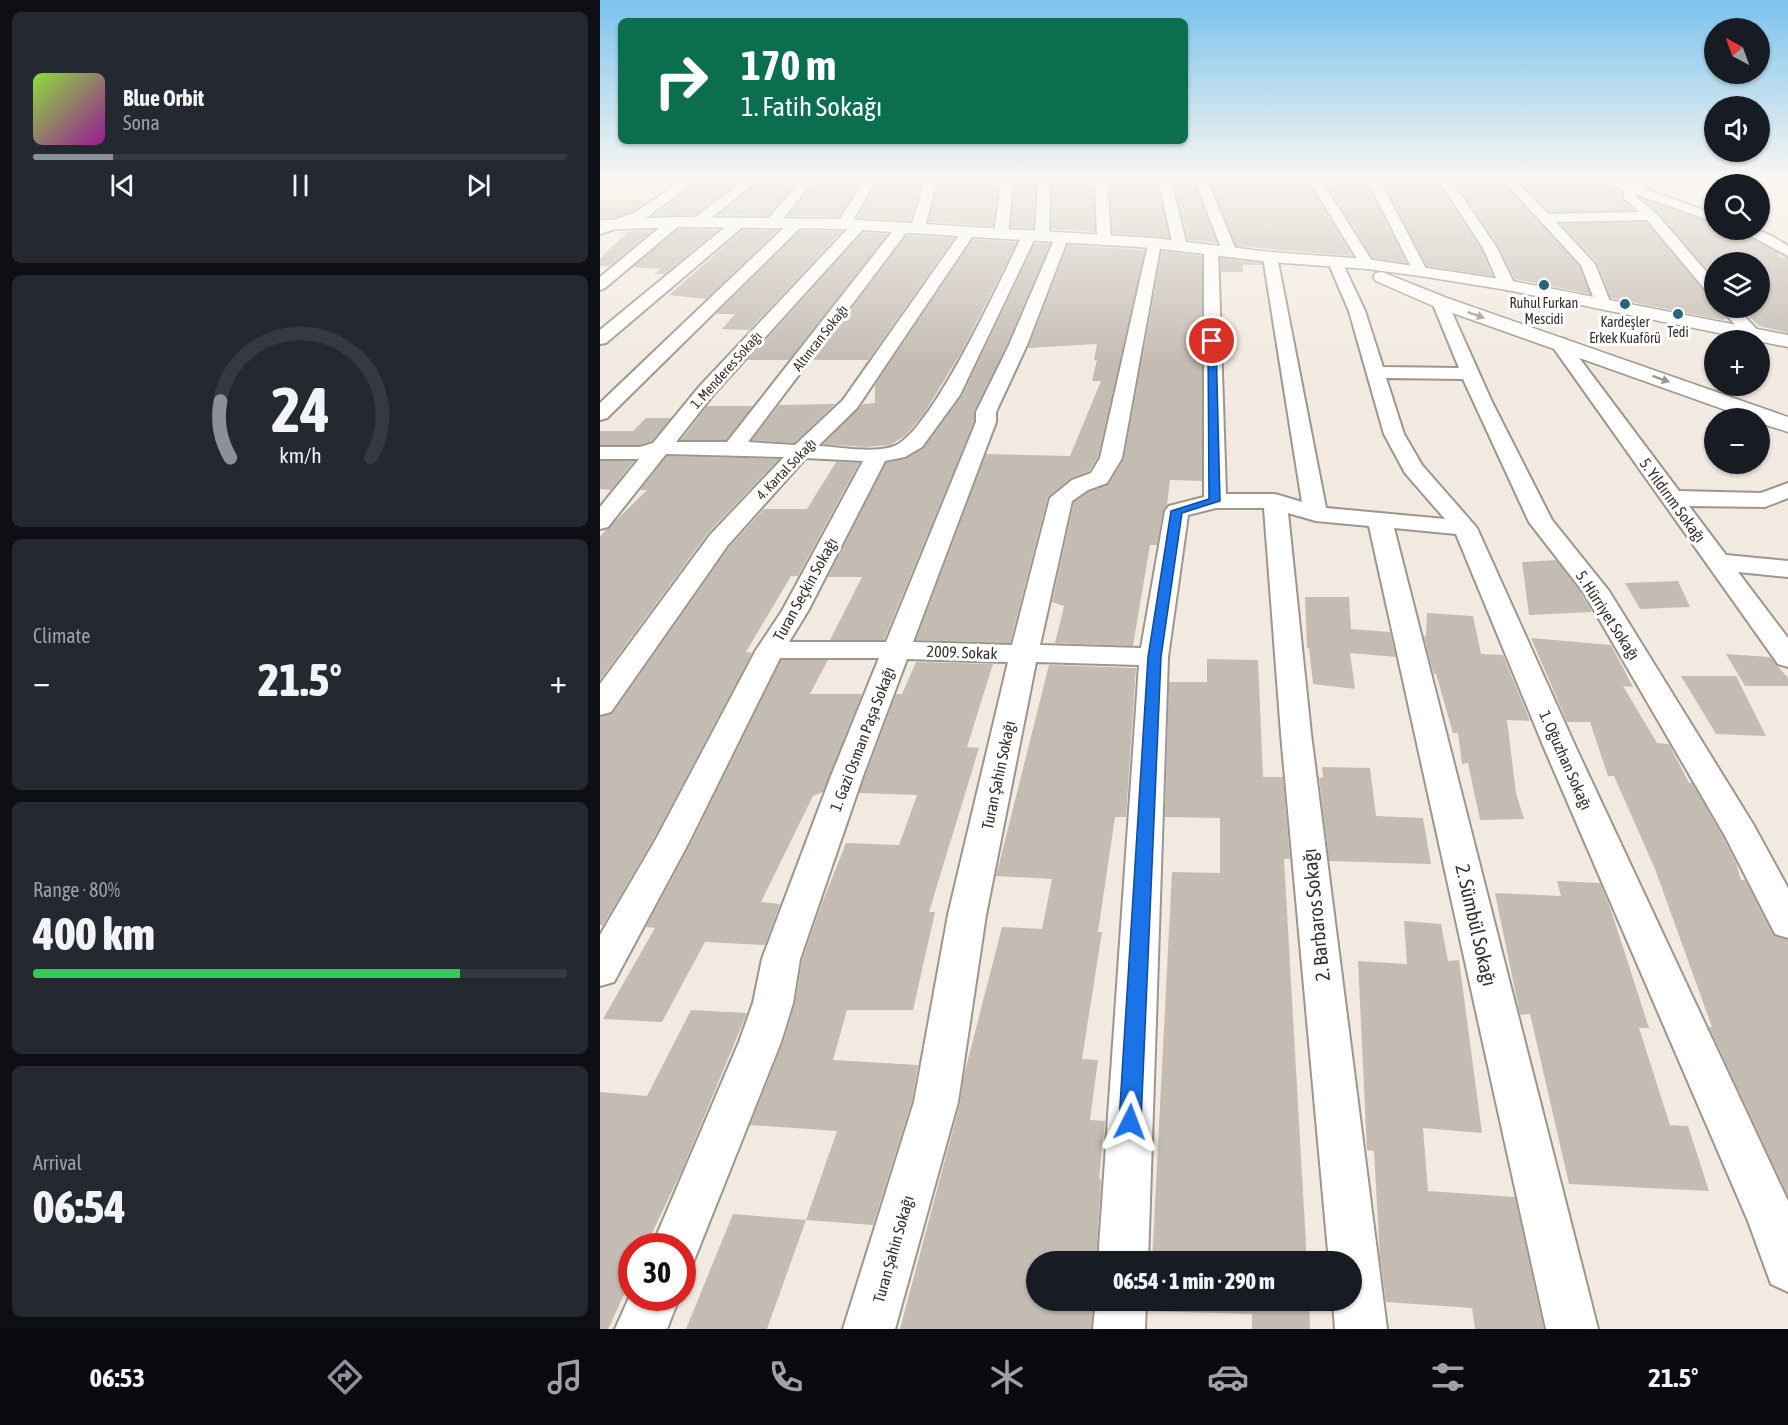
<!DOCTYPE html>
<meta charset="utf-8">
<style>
:root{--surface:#171b24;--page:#242831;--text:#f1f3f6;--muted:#9ea1a6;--line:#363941;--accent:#8c9099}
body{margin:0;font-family:"Asap Condensed",sans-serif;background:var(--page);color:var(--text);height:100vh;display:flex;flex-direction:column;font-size:22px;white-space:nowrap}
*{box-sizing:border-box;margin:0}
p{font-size:20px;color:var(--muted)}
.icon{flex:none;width:33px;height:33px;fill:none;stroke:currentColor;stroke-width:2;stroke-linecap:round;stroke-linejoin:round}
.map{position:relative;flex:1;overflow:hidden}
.details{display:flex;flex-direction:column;gap:12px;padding:12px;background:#0d0f14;width:600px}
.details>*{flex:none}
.top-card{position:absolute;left:18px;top:18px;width:570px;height:126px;border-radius:9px;box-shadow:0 2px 4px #0004;background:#0b6e4f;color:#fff;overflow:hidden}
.needle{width:39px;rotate:319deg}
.controls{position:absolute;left:1104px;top:18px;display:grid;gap:12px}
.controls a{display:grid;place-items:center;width:66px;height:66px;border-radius:50%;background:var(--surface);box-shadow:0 2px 4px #0004;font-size:30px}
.speed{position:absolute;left:18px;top:1233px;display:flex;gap:12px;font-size:30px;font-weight:700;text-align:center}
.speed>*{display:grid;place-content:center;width:78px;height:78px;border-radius:50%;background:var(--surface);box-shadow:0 2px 4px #0004;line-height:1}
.speed .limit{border:9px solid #d22;background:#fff;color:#111}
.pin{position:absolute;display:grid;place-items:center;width:51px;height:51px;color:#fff;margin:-26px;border:3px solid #fff;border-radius:50%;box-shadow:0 2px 6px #0007}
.me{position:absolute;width:66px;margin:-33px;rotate:3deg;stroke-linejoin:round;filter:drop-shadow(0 0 4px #0008)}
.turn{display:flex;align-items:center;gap:21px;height:126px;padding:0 24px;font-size:27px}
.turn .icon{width:78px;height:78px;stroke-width:2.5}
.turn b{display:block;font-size:42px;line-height:51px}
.big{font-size:45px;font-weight:800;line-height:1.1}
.details .card{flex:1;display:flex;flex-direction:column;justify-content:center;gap:9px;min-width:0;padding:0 21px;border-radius:9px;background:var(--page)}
.details .dial{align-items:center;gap:0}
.dial svg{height:156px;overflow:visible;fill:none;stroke:var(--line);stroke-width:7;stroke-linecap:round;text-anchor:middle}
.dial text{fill:var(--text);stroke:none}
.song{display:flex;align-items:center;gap:18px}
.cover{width:72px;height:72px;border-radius:9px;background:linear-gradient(135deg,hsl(90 70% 55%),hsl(300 70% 35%))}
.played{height:6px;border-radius:3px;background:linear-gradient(90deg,var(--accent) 15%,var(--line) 15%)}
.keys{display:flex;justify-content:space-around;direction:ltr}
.heat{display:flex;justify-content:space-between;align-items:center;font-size:33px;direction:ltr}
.charge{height:9px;border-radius:4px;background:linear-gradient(90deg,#34c759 80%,var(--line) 0)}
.trip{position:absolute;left:426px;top:1251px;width:336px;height:60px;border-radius:30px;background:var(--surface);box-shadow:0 2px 4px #0004;font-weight:800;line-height:60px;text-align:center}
.tabs{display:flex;height:96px;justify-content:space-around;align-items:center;background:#090b0e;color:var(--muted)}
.tabs .icon{width:42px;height:42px}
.tabs .selected{color:var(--accent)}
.tabs b{font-size:27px;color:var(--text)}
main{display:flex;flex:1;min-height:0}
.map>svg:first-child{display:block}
.building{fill:#c4bcb3}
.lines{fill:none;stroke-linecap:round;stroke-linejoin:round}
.minor-casing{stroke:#9d968d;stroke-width:4}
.tertiary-casing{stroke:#9d968d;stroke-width:3}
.minor{fill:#fff;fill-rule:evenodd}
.tertiary{fill:#fff;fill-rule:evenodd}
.oneway{fill:#9a9896}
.route{fill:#1a73e8;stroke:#114b97;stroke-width:1.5}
.poi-dot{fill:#25667a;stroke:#fff;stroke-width:2}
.labels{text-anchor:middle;stroke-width:6;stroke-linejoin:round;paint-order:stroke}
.far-poi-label{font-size:14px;fill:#35322e;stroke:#fff}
.far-street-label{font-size:14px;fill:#35322e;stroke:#fff}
.street-label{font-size:16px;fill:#35322e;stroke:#fff}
.near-street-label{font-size:20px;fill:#35322e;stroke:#fff}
</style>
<main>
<section class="details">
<div class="card">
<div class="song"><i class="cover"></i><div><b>Blue Orbit</b><p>Sona</p></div></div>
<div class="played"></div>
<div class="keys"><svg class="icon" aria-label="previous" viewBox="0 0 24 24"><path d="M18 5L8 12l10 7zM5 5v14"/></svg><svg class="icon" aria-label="pause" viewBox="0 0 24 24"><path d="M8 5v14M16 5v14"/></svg><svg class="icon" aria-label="next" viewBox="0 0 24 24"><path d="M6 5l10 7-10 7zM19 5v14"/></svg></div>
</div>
<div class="card dial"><svg viewBox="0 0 100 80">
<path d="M14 69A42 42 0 1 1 86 69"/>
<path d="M14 69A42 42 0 0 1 9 40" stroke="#8c9099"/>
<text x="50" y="56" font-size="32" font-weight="700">24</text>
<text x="50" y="72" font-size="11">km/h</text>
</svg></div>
<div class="card"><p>Climate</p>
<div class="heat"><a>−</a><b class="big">21.5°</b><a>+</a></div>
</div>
<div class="card"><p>Range · 80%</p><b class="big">400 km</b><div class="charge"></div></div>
<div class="card"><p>Arrival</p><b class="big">06:54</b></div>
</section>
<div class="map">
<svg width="1188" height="1329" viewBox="0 0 1188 1329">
<rect width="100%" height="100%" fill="#f2eae0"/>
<path class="building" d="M 105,177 L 145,177 L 95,215 L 53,216 Z
M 163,177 L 202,177 L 168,216 L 118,215 Z
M 219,177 L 264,177 L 239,217 L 188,216 Z
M 375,177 L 400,177 L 393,226 L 329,222 L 340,178 Z
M 416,177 L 436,177 L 433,228 L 411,227 Z
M 452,177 L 493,177 L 495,232 L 451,229 Z
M 509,177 L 556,177 L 569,238 L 513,233 Z
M 572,177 L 592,177 L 617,243 L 588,240 Z
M 608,177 L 705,177 L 752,256 L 636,246 Z
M 722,177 L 774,177 L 767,184 L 806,263 L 773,258 Z
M 793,177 L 835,177 L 881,249 L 892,276 L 827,266 L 785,185 Z
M 852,177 L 898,177 L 979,266 L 990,294 L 915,279 L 899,247 Z
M 915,177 L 981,177 L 1022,192 L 1022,200 L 1033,210 L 949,212 Z
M 280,178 L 323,178 L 310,221 L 257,218 Z
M 1041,198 L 1108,222 L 1114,227 L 1114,231 L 1139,232 L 1176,252 L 1180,257 L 1188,258 L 1188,333 L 1159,326 L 1140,308 L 1160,308 L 1160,262 L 1114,262 L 1114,278 L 1058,212 Z
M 52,199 L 35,210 L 15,217 L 0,218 L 0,200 Z
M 1046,222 L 1106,294 L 1114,297 L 1114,308 L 1119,308 L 1126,318 L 1122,320 L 1011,298 L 997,262 L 961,224 Z
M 78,229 L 118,230 L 64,274 L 54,274 L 61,269 L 33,267 Z
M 53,230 L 9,266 L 0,266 L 0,258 L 27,233 L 11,233 Z
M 143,230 L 178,230 L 106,299 L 69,295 Z
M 200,231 L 242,231 L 149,330 L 122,329 L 135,314 L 116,314 Z
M 263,232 L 288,234 L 189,360 L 148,360 Z
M 307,235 L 354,238 L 268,360 L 213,360 Z
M 373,239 L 417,242 L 362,351 L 324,414 L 306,435 L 291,445 L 265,447 L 223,444 L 263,404 L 275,403 L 275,385 Z
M 435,243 L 450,244 L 407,344 L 374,411 L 374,422 L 284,640 L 230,640 L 262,577 L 228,577 L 286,463 L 305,459 L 323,449 L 362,396 Z
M 468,245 L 545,250 L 498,457 L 489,471 L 471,478 L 448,497 L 410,643 L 316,640 L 386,454 L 470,456 L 501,381 L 492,381 L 497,360 L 494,360 L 497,344 L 428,348 Z
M 562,251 L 602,256 L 602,320 L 596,320 L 602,348 L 602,481 L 570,480 L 567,505 L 563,511 L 557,545 L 550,545 L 533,646 L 455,643 L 464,606 L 452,602 L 474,502 L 489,492 L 509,484 L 524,458 Z
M 621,258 L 662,263 L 662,265 L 643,265 L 643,272 L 621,272 Z
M 235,404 L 194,443 L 152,440 L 179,405 Z
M 107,406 L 153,406 L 126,440 L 81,440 Z
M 46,418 L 71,418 L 52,441 L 40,445 L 0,445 L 0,431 L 33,431 Z
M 67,456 L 179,459 L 108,533 L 0,680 L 0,536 L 47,490 L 40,490 Z
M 0,461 L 34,461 L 11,490 L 0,489 Z
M 236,462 L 259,463 L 198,576 L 191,576 L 146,652 L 152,653 L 54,838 L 3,925 L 0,925 L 0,717 L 13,713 L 130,546 L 164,509 L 207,509 Z
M 956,560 L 982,594 L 992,612 L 929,615 L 922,562 Z
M 1078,581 L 1090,607 L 1040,609 L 1025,583 Z
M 705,597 L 749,597 L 751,629 L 790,632 L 796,657 L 750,653 L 755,689 L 713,684 L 709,648 L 707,648 Z
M 827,613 L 873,616 L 881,654 L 903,655 L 930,721 L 907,720 L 916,793 L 924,819 L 880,820 L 868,763 L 862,764 L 858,733 L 853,733 L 836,674 L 834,674 L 830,661 L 824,636 L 826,636 Z
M 931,638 L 1011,645 L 1033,687 L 1023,686 L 1057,743 L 1069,744 L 1089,783 L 1092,783 L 1123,837 L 1136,863 L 1141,880 L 1145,880 L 1173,935 L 1188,940 L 1188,1196 L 1109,1027 L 1112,1027 L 1055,869 L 1014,776 L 1008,776 L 990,722 L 967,722 Z
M 1126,654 L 1170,657 L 1188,678 L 1188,686 L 1145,686 Z
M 607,659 L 658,660 L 663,777 L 683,777 L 690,859 L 684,859 L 707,1262 L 552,1262 L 572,872 L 620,873 L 620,818 L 565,817 L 569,682 L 607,682 Z
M 181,660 L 228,660 L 210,694 L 262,694 L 223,792 L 213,796 L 161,902 L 180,904 L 165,945 L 105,942 L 62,1022 L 3,1019 L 55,928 L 46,927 L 90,845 Z
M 316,662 L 393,664 L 367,747 L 379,748 L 329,912 L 335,912 L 313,1010 L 247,1010 L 233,1060 L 318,1065 L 312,1101 L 273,1225 L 206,1220 L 237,1131 L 150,1125 L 183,1043 L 195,1003 L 202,960 L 222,903 L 246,843 L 299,845 L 306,826 L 317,795 L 259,793 L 296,694 L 302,694 Z
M 449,665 L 536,668 L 526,817 L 515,817 L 498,932 L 502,932 L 482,1059 L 498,1060 L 490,1120 L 505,1121 L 499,1179 L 501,1180 L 496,1262 L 436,1262 L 436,1300 L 494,1300 L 491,1329 L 300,1329 L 360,1103 L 364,1075 L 402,927 L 442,929 L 452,879 L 396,876 Z
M 1081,676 L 1136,676 L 1166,736 L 1116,734 Z
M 722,767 L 770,768 L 776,816 L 823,818 L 831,864 L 729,861 L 719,777 L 723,778 Z
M 957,881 L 1000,883 L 1011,910 L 1049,1028 L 1039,1028 L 1070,1125 L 1088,1126 L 1109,1191 L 969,1184 L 930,1014 L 920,1015 L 895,893 L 961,896 Z
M 804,921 L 841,924 L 848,961 L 859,960 L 882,1133 L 823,1128 L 828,1191 L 915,1197 L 944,1329 L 875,1329 L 872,1308 L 786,1302 L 780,1258 L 774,1151 L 767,1150 L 758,961 L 807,964 Z
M 91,1010 L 147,1013 L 82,1170 L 46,1246 L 32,1246 L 32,1278 L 8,1329 L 0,1329 L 0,1092 L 47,1096 Z
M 133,1214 L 206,1220 L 167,1329 L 86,1329 Z
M 550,1300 L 709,1300 L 710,1329 L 652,1329 L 652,1314 L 549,1311 Z"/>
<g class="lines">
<g class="minor-casing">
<path id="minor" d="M 87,177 L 100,177 L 46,218 L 0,234 L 0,225 L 36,212 Z
M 148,177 L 161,177 L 103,225 L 93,225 L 91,222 L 93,219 Z
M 205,177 L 217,177 L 178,225 L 168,225 L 166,222 L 168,219 Z
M 266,177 L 278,177 L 249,227 L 239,227 L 237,224 Z
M 326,177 L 338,177 L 325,227 L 318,231 L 311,227 Z
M 402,177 L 414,177 L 408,233 L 401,237 L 394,233 Z
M 438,177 L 450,177 L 449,235 L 442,239 L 436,236 L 360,395 L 322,447 L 305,457 L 285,461 L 208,611 L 189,642 L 286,642 L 376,422 L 376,412 L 409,345 L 457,233 L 467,233 L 469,236 L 427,345 L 396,412 L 396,422 L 313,642 L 412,645 L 450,498 L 472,480 L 491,473 L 500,458 L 549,240 L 559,240 L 561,243 L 522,458 L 507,483 L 488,490 L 472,501 L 440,645 L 541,648 L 565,511 L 569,506 L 604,497 L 604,250 L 606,247 L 611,246 L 618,250 L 626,494 L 675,494 L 702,502 L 663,257 L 670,253 L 677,257 L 726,508 L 845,519 L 805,473 L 784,434 L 749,311 L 728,262 L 735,258 L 742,262 L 765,311 L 783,367 L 859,368 L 832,302 L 840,297 L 846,299 L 892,402 L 952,520 L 1009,591 L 1153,824 L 1188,888 L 1188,938 L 1175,934 L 1125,836 L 984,593 L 929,522 L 863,379 L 786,378 L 804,434 L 822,465 L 877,528 L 977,750 L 1188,1201 L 1188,1292 L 1171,1284 L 1148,1221 L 945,750 L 856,534 L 794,528 L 998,1329 L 946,1329 L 769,526 L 716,521 L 688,513 L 711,734 L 787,1329 L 735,1329 L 733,1300 L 752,1300 L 752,1262 L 729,1262 L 681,734 L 664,508 L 616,508 L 588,515 L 568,657 L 548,1262 L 498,1262 L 539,665 L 436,662 L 386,915 L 358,1102 L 295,1329 L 243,1329 L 314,1102 L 348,915 L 408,662 L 307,659 L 263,776 L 200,959 L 193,1003 L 181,1042 L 93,1263 L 82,1268 L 82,1246 L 52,1246 L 139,1042 L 153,1003 L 162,959 L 231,776 L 279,658 L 180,658 L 88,844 L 14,982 L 0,986 L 0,935 L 56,839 L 156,650 L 182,611 L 263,461 L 206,458 L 128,545 L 11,712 L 0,715 L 0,684 L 110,535 L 184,457 L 66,454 L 8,527 L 0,529 L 0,507 L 39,459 L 0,459 L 0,447 L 40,447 L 53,443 L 99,387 L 255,221 L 265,221 L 267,224 L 265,227 L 113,395 L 76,442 L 127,442 L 299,223 L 309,223 L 311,226 L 309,229 L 148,442 L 195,445 L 243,400 L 364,228 L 374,228 L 376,231 L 257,408 L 218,446 C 241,447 270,453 292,447 C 330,437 403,274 423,234 L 430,230 L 435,232 Z
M 495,177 L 507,177 L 511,240 L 504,244 L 497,240 Z
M 558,177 L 570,177 L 587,246 L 585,249 L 575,249 L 573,246 Z
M 594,177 L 606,177 L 637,253 L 635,256 L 625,256 L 623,253 Z
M 707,177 L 719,177 L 774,264 L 772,267 L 762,267 Z
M 777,177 L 791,177 L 782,184 L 827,271 L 825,274 L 820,275 L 813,271 L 769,183 Z
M 837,177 L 849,177 L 897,248 L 915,285 L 912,288 L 907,290 L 899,285 L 883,248 Z
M 900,177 L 912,177 L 948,214 L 1039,212 L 1024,198 L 1024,190 L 994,179 L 992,177 L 1009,177 L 1030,184 L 1058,177 L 1076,177 L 1074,179 L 1042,188 L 1114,214 L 1114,222 L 1036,194 L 1036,197 L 1056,213 L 1114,281 L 1114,295 L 1108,293 L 1047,220 L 956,222 L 995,264 L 1011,304 L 1009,307 L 997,307 L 981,265 Z
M 75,218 L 82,222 L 80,225 L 5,288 L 0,290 L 0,277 L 70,219 Z
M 140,218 L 147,222 L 145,225 L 6,343 L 0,344 L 0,330 L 135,219 Z
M 197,219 L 204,223 L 202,226 L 7,418 L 0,420 L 0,403 L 192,220 Z
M 1140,230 C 1160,228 1171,235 1188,246 L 1188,256 Z
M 1121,308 L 1137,308 L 1159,332 L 1156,336 L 1144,336 Z
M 959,338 L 965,339 L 1079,491 L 1161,493 L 1188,483 L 1188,498 L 1165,507 L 1089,506 L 1126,555 L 1188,561 L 1188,577 L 1138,572 L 1188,638 L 1188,667 L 1178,664 L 950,343 L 953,339 Z
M 32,1291 L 32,1298 L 79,1298 L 67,1329 L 15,1329 Z
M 496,1300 L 546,1300 L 545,1329 L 493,1329 Z"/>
</g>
<g class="tertiary-casing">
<path id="tertiary" d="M 75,217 L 244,219 L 554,238 L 670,252 L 767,259 L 907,280 L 1188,335 L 1188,347 L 907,290 L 820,276 L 767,269 L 670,262 L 554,248 L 244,229 L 75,227 L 0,230 L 0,220 Z
M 782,272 L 847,298 L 1188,417 L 1188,432 L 1160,423 L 1160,418 L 1148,418 L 833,306 L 776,281 L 773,277 L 776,273 Z"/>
</g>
<use href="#minor" class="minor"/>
<use href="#tertiary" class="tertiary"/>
</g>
<defs><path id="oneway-solid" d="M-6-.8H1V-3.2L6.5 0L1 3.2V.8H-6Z" transform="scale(1.5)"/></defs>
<g class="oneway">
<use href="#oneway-solid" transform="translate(876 315) rotate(19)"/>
<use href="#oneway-solid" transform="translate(1061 379) rotate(20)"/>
</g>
<linearGradient id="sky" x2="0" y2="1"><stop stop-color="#7bc2ed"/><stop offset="0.49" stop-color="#f9f6f1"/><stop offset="1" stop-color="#f9f6f1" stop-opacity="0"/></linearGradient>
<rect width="1188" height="363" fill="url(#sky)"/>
<path class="route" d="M 612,339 L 616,341 L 620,501 L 582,513 L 561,657 L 541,1122 L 538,1129 L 530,1132 L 523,1129 L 519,1122 L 548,657 L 571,511 L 609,499 L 608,341 Z"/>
<g class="poi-dot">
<circle cx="944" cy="285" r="6"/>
<circle cx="1025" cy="304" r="6"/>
<circle cx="1078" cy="314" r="6"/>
</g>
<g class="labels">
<g class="far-poi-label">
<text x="944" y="308">Ruhul Furkan<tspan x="944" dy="16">Mescidi</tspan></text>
<text x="1025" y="327">Kardeşler<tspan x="1025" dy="16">Erkek Kuaförü</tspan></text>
<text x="1078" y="337">Tedi</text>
</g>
<g class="far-street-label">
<text transform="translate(220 338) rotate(-52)" y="5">Altıncan Sokağı</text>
<text transform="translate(126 370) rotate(-48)" y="5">1. Menderes Sokağı</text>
<text transform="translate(186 469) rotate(-46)" y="5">4. Kartal Sokağı</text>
</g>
<g class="street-label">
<text transform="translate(1073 500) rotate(54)" y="6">5. Yıldırım Sokağı</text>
<text transform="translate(205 589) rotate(-61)" y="6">Turan Seçkin Sokağı</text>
<text transform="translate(1008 615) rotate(57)" y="6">5. Hürriyet Sokağı</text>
<text transform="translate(362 652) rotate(2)" y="6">2009. Sokak</text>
<text transform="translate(262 739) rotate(-69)" y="6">1. Gazi Osman Paşa Sokağı</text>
<text transform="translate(966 760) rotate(66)" y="6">1. Oğuzhan Sokağı</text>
<text transform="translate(398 775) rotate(-78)" y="6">Turan Şahin Sokağı</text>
<text transform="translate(293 1249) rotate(-74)" y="6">Turan Şahin Sokağı</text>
</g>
<g class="near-street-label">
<text transform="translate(716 915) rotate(-96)" y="7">2. Barbaros Sokağı</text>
<text transform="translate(876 925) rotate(77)" y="7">2. Sümbül Sokağı</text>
</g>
</g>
</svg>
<div class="controls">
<a><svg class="needle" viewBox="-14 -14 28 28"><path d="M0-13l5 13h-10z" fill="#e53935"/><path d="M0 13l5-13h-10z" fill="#9ea1a6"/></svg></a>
<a><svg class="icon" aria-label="sound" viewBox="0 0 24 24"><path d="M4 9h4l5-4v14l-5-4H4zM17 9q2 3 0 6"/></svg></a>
<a><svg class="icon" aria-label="search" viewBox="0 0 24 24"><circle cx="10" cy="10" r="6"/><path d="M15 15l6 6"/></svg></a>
<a><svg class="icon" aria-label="layers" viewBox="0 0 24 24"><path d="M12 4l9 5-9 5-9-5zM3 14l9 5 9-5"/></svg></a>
<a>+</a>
<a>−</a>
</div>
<div class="speed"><div class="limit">30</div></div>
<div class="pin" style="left:612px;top:341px;background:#d93025"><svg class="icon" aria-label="arrive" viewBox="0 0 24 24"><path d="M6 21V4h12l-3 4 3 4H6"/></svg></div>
<svg class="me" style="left:530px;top:1122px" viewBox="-20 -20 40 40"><path d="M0-17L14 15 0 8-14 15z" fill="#1a73e8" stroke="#fff" stroke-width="4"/></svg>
<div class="trip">06:54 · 1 min · 290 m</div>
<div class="top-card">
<div class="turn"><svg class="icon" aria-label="right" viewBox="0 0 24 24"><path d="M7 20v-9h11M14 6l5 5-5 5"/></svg><div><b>170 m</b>1. Fatih Sokağı</div></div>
</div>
</div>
</main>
<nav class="tabs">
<b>06:53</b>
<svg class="icon selected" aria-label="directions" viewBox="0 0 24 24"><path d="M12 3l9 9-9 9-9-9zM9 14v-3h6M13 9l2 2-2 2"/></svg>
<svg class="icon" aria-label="music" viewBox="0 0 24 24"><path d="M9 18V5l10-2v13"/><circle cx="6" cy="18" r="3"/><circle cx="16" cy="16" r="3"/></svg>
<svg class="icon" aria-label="phone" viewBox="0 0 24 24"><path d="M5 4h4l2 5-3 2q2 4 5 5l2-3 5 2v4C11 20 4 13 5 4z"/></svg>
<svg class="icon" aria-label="climate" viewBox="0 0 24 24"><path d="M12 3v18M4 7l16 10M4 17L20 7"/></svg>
<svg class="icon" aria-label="car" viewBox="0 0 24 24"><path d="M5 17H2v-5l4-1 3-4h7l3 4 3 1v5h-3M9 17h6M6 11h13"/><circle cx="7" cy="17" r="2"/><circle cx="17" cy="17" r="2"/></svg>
<svg class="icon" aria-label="filters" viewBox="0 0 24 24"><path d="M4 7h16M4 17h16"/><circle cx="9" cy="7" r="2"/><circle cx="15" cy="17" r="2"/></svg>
<b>21.5°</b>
</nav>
